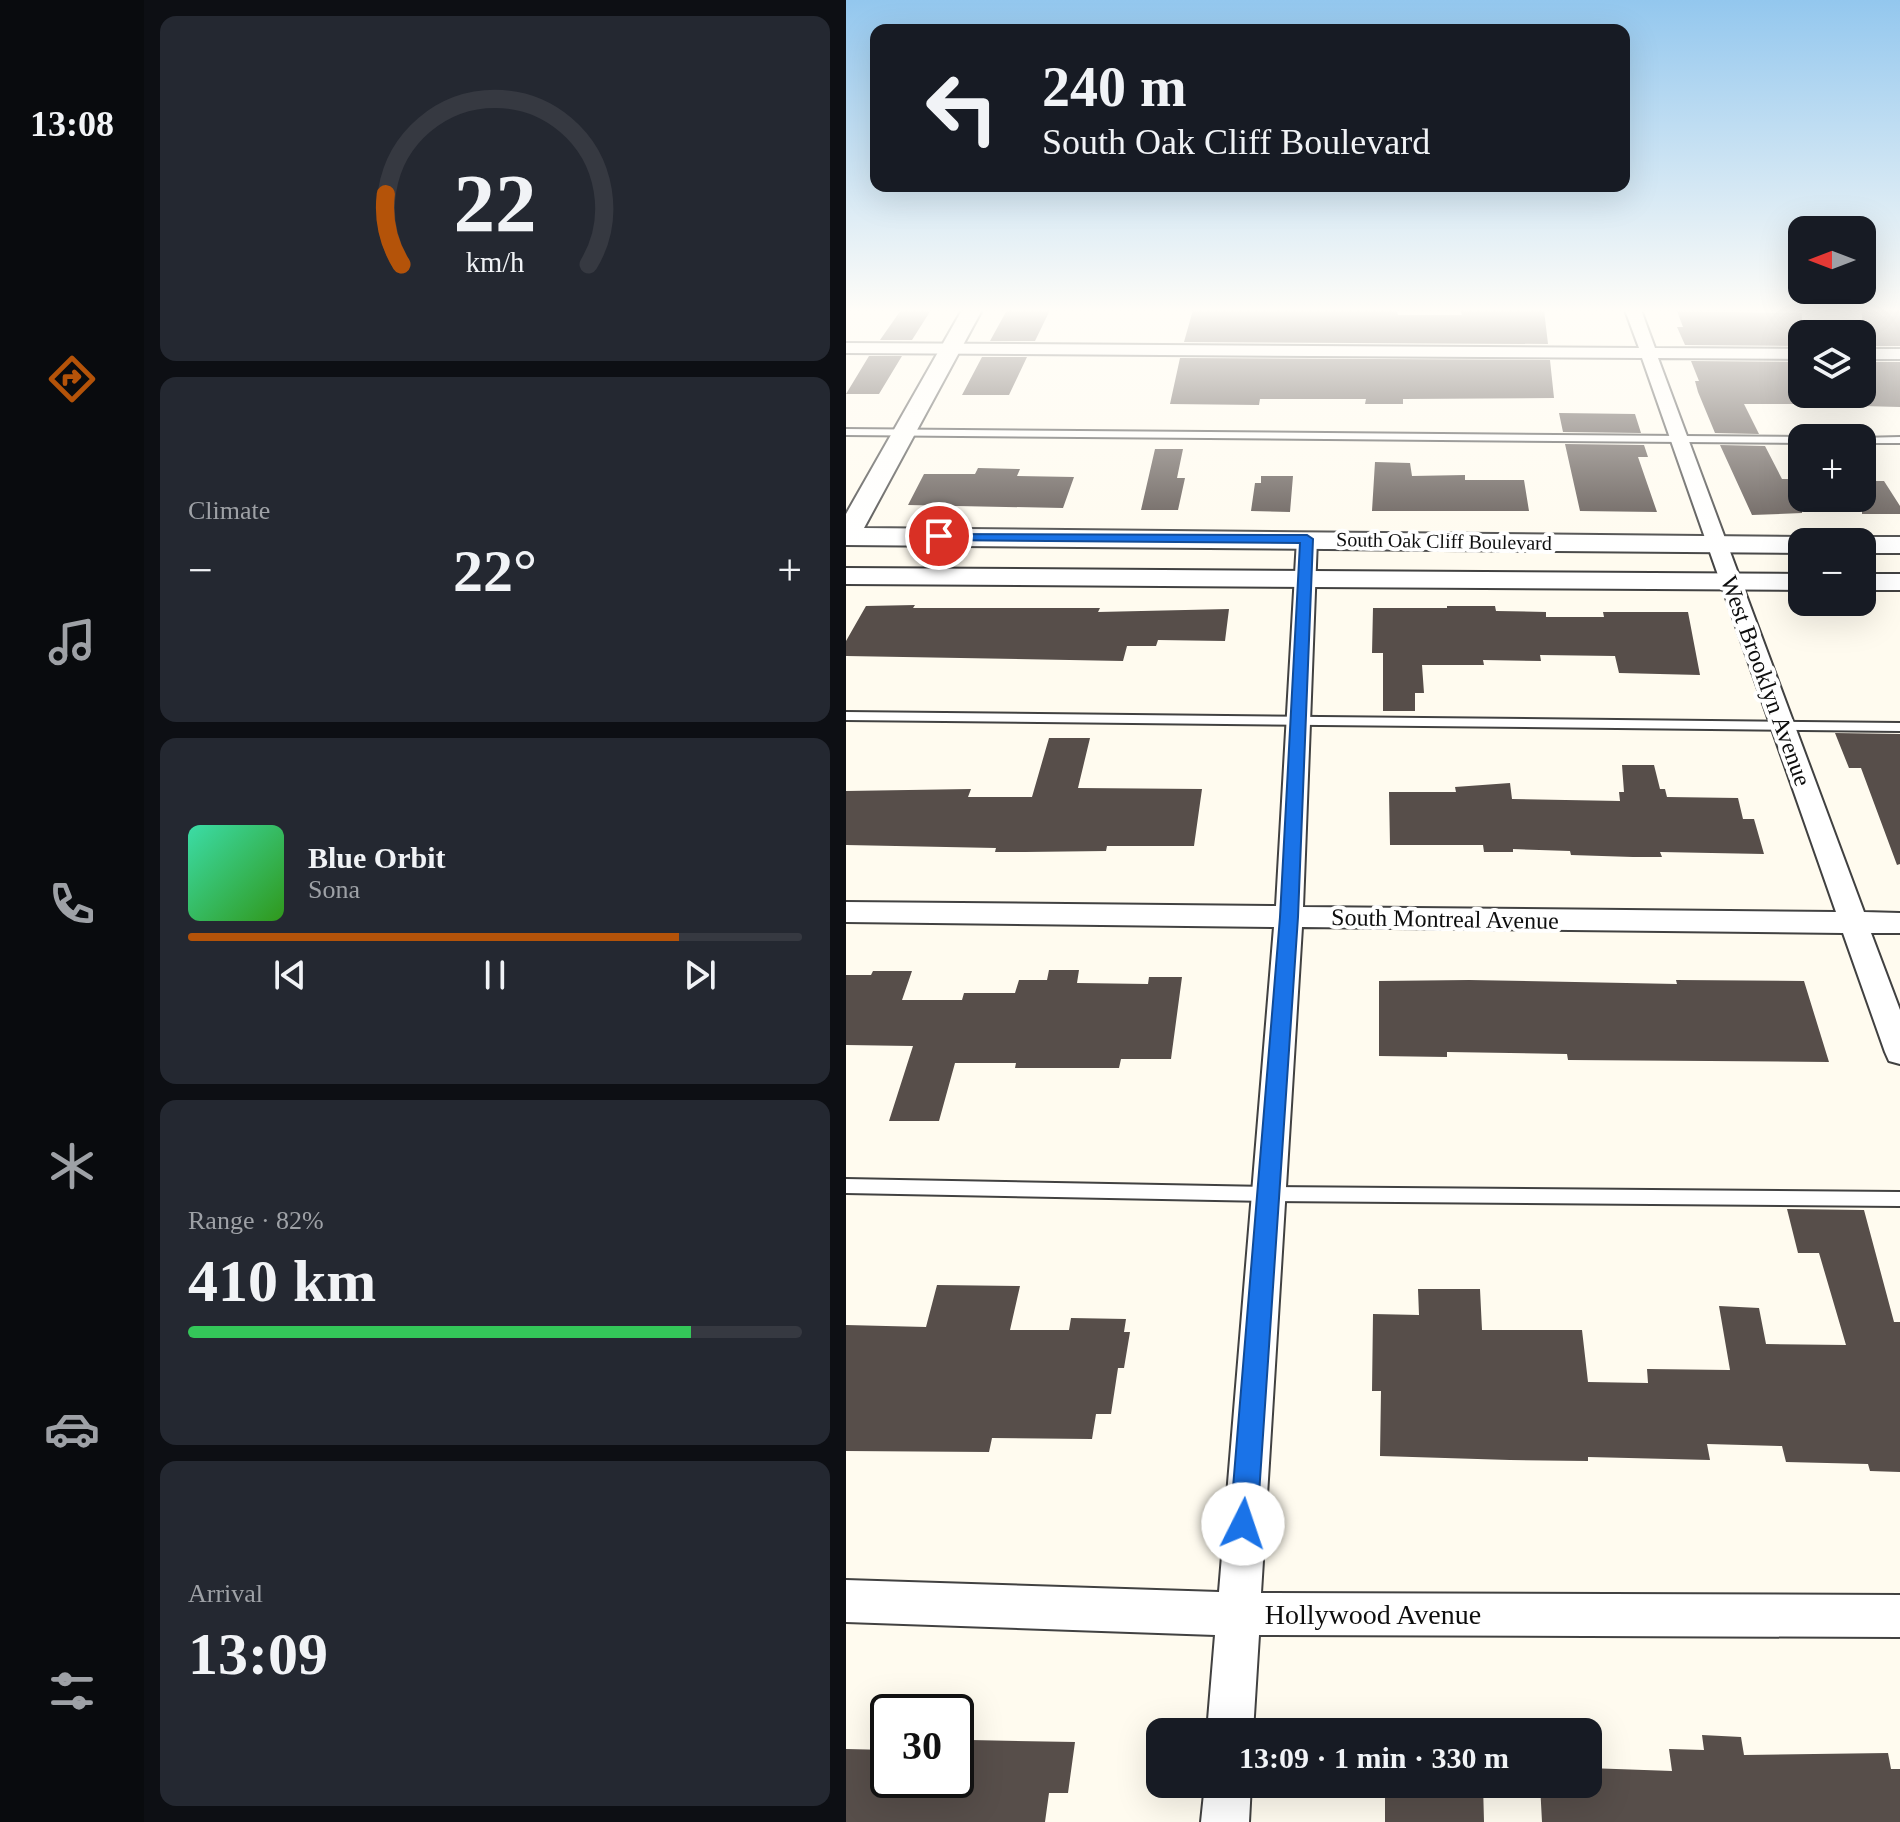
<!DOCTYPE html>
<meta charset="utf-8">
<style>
:root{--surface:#171b24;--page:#242831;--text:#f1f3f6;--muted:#9ea1a6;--line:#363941;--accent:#b45309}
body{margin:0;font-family:"Times New Roman",serif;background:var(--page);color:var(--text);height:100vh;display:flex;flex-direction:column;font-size:30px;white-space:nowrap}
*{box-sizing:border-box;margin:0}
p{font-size:26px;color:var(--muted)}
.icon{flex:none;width:44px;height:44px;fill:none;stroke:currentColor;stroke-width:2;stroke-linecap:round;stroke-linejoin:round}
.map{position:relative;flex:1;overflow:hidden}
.side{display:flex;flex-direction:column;gap:16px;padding:16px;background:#0d0f14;width:702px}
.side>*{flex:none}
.top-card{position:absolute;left:24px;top:24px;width:760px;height:168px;border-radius:16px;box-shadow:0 8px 32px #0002;background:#171b24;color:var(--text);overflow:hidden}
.needle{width:52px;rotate:270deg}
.fabs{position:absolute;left:942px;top:216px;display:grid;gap:16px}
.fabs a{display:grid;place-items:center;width:88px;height:88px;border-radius:16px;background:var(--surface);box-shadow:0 8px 32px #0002;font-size:40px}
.speed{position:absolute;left:24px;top:1694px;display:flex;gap:16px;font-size:40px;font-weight:700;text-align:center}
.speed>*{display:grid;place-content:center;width:104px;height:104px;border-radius:50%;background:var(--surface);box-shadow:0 8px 32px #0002;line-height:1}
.speed .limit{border:4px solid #111;border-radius:12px;background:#fff;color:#111}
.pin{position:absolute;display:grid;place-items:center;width:68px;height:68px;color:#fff;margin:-34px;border:4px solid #fff;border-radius:50%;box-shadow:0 2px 8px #0007}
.me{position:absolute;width:88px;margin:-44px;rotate:4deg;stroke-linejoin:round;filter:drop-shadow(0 0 6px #0008)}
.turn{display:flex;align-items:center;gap:28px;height:168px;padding:0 40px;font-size:36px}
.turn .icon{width:104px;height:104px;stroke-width:2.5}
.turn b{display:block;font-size:56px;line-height:68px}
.big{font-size:60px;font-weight:700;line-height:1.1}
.side .card{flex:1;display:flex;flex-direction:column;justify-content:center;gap:12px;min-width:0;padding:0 28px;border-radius:16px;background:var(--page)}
.side .dial{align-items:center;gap:0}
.dial svg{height:208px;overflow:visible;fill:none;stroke:var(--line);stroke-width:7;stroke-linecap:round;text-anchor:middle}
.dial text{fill:var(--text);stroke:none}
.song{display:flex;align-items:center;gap:24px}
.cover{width:96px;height:96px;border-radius:12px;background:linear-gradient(135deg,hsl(160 70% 55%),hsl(110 70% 35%))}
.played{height:8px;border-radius:4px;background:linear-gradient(90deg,var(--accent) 80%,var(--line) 80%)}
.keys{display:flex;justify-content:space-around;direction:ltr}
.heat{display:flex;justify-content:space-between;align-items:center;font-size:44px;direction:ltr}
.charge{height:12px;border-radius:6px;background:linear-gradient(90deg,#34c759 82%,var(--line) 0)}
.trip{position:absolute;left:300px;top:1718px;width:456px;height:80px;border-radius:16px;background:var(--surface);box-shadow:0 8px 32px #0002;font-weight:700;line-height:80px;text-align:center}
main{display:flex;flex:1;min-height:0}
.tabs{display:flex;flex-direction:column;width:144px;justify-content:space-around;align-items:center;background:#090b0e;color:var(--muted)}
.tabs .icon{width:56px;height:56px}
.tabs .on{color:var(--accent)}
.tabs b{font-size:36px;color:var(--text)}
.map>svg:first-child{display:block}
.building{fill:#574e4a}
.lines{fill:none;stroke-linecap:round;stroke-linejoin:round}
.service-casing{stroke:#414141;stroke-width:4}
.minor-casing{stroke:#414141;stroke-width:4}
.tertiary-casing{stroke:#414141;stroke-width:4}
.service{fill:#fff;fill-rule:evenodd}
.minor{fill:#fff;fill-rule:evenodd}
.tertiary{fill:#fff;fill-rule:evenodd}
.route{fill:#1a73e8;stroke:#114b97;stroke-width:2}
.labels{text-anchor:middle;stroke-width:8;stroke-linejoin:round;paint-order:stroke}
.far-street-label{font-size:20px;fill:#0e0e0e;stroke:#fff}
.street-label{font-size:24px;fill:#0e0e0e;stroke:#fff}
.near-street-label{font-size:28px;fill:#0e0e0e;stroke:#fff}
</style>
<main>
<nav class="tabs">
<b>13:08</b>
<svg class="icon on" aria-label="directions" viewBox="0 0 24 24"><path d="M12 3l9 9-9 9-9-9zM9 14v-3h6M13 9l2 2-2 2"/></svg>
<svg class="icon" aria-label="music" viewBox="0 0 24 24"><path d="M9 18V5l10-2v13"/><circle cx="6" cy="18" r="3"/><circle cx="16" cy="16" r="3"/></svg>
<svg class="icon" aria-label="phone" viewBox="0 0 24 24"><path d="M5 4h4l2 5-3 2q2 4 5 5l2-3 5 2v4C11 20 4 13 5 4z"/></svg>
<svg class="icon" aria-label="climate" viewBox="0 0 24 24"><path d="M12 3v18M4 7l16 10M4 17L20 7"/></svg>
<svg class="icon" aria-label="car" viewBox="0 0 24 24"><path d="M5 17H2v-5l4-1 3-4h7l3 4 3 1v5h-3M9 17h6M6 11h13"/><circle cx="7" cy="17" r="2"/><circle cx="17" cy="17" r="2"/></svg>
<svg class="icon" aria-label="filters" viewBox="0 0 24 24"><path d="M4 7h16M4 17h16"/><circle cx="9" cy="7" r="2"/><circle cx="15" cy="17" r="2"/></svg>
</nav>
<section class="side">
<div class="card dial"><svg viewBox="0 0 100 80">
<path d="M14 69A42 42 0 1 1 86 69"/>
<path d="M14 69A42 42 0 0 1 8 42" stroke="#b45309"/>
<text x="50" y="56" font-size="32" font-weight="700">22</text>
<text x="50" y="72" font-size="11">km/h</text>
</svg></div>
<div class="card"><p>Climate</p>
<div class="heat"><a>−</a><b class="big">22°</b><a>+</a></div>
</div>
<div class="card">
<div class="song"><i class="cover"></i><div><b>Blue Orbit</b><p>Sona</p></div></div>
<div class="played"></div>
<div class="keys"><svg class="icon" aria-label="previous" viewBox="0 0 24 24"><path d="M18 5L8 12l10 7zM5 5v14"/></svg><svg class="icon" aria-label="pause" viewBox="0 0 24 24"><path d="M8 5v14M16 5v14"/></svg><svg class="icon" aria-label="next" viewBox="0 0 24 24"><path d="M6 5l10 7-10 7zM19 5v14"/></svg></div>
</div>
<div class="card"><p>Range · 82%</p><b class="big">410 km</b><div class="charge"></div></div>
<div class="card"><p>Arrival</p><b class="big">13:09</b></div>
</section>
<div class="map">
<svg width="1054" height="1822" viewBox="0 0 1054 1822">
<rect width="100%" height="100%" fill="#fffbef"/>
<path class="building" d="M 55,310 L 85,310 L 66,340 L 34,340 Z
M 161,310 L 204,310 L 189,341 L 144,341 Z
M 347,310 L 551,310 L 552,315 L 616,315 L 614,310 L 698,310 L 702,344 L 338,342 Z
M 1016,310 L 1054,310 L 1054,346 L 1016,346 Z
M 831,311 L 956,313 L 956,346 L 839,345 L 831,327 L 837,327 Z
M 23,356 L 56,356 L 33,394 L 0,394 Z
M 136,357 L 181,357 L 163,395 L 116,395 Z
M 334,358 L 704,360 L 708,398 L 557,399 L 557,404 L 519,404 L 520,399 L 414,399 L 413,405 L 324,404 Z
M 845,361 L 956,362 L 956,404 L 898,404 L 913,434 L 869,433 L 852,392 L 849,381 L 853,381 Z
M 1016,362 L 1054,362 L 1054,407 L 1016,406 Z
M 713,413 L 789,414 L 795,433 L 717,432 Z
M 719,444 L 798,445 L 802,457 L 792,457 L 811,512 L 734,511 Z
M 874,445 L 919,446 L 936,479 L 956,479 L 956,513 L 906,515 Z
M 309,449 L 337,449 L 331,478 L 339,478 L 332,510 L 295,510 Z
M 529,462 L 564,463 L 566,476 L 619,475 L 619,480 L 678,480 L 683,511 L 526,511 Z
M 132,468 L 174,469 L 171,476 L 228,477 L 217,508 L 62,505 L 78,474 L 129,474 Z
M 415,476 L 447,476 L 444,512 L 405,511 L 409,483 L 415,483 Z
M 1016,481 L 1038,481 L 1054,506 L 1054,514 L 1016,514 Z
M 69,605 L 67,608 L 254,608 L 252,612 L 383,609 L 379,641 L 312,640 L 310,646 L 281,646 L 277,661 L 0,656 L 0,641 L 20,606 Z
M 601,606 L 649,606 L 650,611 L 700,612 L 700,617 L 758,617 L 757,612 L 842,612 L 854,675 L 773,673 L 769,656 L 694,655 L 695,661 L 637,660 L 638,665 L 576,665 L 578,693 L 569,693 L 569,711 L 537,711 L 537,653 L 526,653 L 527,608 L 601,608 Z
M 989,733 L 1054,734 L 1054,864 L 1051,865 L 1015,768 L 1003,768 Z
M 203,738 L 244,738 L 232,788 L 356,789 L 348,846 L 261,846 L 260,851 L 179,852 L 149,852 L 150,848 L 0,845 L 0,791 L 125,789 L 122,797 L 186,797 Z
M 776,765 L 808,765 L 814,789 L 819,789 L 821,797 L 892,798 L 897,819 L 908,819 L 918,854 L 814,852 L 816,857 L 787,857 L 725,855 L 724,851 L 667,849 L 667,852 L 638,852 L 637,845 L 544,845 L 543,792 L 610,792 L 609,787 L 664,783 L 666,799 L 774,801 L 773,792 L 778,792 Z
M 203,970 L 233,970 L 231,983 L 302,984 L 303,977 L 336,977 L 325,1059 L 275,1059 L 273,1068 L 169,1068 L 170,1063 L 109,1063 L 93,1121 L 43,1121 L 67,1046 L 0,1045 L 0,975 L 25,975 L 27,971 L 66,971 L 56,1000 L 116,1000 L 118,993 L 169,993 L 173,980 L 201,980 Z
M 623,980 L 831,984 L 830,980 L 958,981 L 983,1062 L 722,1060 L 721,1054 L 601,1052 L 601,1057 L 533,1056 L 533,981 Z
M 941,1209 L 1018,1210 L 1048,1322 L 1054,1322 L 1054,1472 L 1024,1471 L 1022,1464 L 940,1462 L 936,1446 L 861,1444 L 864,1460 L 742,1457 L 742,1461 L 664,1460 L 534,1456 L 535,1391 L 526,1391 L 527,1314 L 573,1315 L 572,1289 L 634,1289 L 636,1330 L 736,1330 L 742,1382 L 802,1383 L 801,1369 L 884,1370 L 873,1306 L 913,1308 L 920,1344 L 1000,1345 L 973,1253 L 952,1253 Z
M 91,1285 L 174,1286 L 164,1330 L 223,1330 L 225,1318 L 280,1319 L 278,1332 L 284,1332 L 278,1368 L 272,1368 L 265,1414 L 250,1414 L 246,1439 L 146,1438 L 143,1452 L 0,1451 L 0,1325 L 80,1327 Z
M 856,1735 L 895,1737 L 898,1755 L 1042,1753 L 1045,1769 L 1054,1769 L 1054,1822 L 696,1822 L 694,1784 L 742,1784 L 742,1768 L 826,1771 L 823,1749 L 858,1750 Z
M 124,1740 L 229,1742 L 222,1793 L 203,1793 L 199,1822 L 0,1822 L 0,1749 L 42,1750 L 42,1780 L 116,1780 Z
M 539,1784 L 637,1784 L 638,1822 L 539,1822 Z"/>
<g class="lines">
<g class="service-casing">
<path id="service" d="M 0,429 L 956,437 L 959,438 L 956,438 L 956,443 L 0,435 Z
M 1054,437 L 1054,443 L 1016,443 L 1016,438 L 1013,438 Z
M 0,712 L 1054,723 L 1054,731 L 0,720 Z
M 0,1179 L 422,1187 L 1054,1192 L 1054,1206 L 422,1201 L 0,1193 Z"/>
</g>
<g class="minor-casing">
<path id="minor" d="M 779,310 L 795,310 L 809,348 L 956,349 L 956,359 L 812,358 L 1018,912 L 1054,913 L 1054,933 L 1025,933 L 1054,1010 L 1054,1064 L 1043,1061 L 1039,1052 L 997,933 L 456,927 L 415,1593 L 1054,1595 L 1054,1637 L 413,1635 L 407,1732 L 361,1732 L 369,1635 L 0,1622 L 0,1580 L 373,1592 L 428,927 L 0,922 L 0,902 L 430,906 L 451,539 L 454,535 L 461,533 L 471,539 L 457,907 L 990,912 L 796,358 L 0,353 L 0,343 L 793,348 Z
M 1016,349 L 1054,349 L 1054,359 L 1016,359 Z
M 359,1784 L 405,1784 L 403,1822 L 355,1822 Z"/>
</g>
<g class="tertiary-casing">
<path id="tertiary" d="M 116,310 L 136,310 L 18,528 L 956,537 L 967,542 L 956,542 L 956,553 L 0,545 L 0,514 Z
M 1016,537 L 1054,537 L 1054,553 L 1016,553 L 1016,542 L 1005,542 Z
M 0,568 L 956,574 L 956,590 L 0,584 Z
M 1016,574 L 1054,574 L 1054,590 L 1016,590 Z"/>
</g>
<use href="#service" class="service"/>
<use href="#minor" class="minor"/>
<use href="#tertiary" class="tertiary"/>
</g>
<linearGradient id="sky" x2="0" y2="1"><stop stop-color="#93c7ee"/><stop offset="0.55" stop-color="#fffdf8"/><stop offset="1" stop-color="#fffdf8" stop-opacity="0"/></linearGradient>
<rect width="1054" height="565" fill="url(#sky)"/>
<path class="route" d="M 88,534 L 461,535 L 467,539 L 452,917 L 411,1524 L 407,1533 L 397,1537 L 388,1533 L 384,1524 L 434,917 L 454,543 L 93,540 L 86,536 Z"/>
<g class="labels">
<g class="far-street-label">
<text transform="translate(598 541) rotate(1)" y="7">South Oak Cliff Boulevard</text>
</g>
<g class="street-label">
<text transform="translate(920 681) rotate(70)" y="8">West Brooklyn Avenue</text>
<text transform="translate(599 919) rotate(1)" y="8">South Montreal Avenue</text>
</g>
<g class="near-street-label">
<text x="527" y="1624">Hollywood Avenue</text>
</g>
</g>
</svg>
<div class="fabs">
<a><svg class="needle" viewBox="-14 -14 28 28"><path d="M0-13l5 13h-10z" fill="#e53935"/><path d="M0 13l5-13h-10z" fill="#9ea1a6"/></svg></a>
<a><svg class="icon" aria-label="layers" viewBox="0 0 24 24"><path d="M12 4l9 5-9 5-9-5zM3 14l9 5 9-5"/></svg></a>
<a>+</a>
<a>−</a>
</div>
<div class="speed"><div class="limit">30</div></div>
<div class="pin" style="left:93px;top:536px;background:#d93025"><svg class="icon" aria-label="arrive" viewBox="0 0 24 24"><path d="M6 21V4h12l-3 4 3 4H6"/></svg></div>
<svg class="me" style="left:397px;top:1524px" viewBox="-20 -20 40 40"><circle r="19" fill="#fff"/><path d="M0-13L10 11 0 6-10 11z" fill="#1a73e8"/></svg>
<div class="trip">13:09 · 1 min · 330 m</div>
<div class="top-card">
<div class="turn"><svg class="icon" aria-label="left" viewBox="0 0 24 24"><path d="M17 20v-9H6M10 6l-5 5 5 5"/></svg><div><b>240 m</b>South Oak Cliff Boulevard</div></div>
</div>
</div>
</main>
